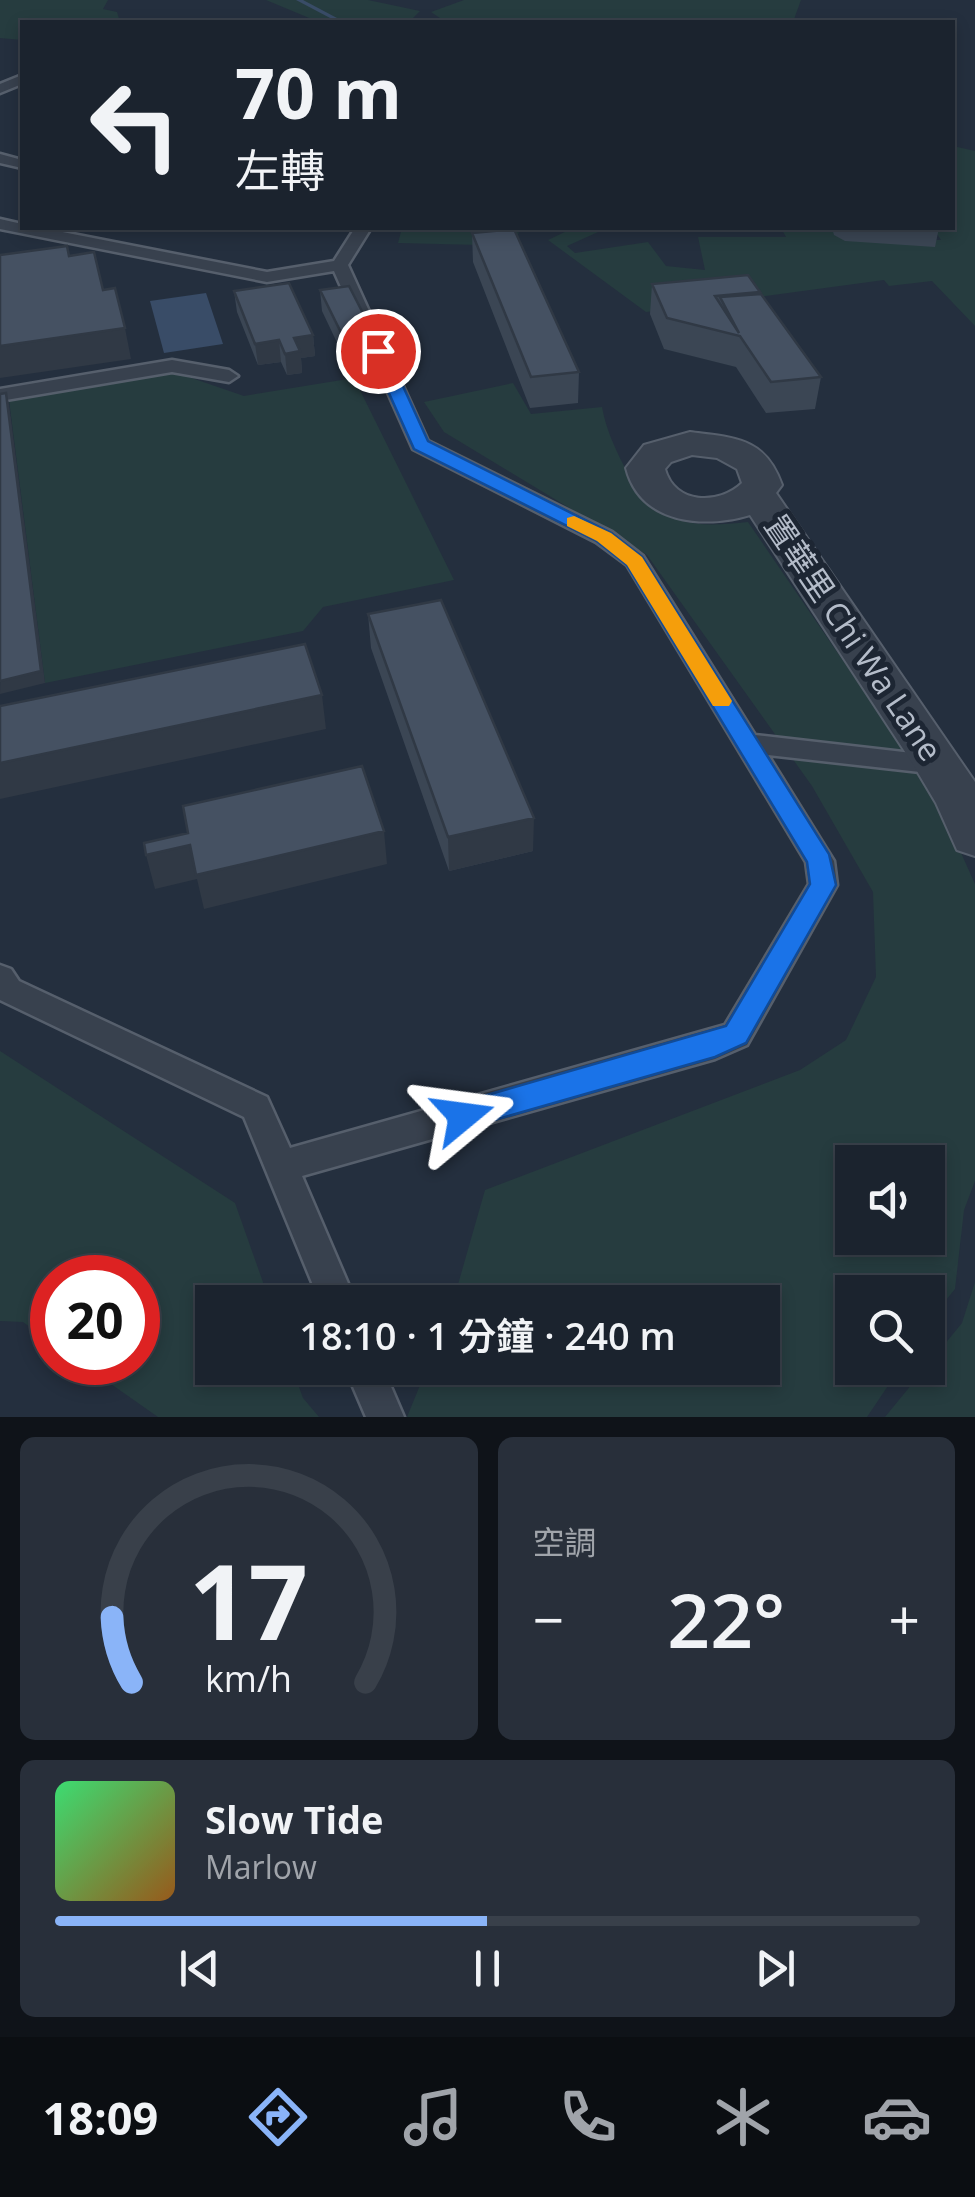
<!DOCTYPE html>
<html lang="zh-TW">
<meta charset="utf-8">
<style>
:root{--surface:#1b232e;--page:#282f3a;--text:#f1f3f6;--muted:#a0a4aa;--line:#39404a;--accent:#8ab4f8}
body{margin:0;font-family:"Open Sans","Noto Sans TC",sans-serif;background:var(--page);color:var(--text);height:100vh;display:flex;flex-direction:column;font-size:38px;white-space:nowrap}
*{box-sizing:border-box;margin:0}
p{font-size:32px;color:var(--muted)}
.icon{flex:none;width:55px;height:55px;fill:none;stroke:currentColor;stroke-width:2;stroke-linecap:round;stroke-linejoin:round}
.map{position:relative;height:1417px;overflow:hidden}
.side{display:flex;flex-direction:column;gap:20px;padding:20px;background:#0f1319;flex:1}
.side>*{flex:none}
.hud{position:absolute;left:20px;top:20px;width:935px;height:210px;border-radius:0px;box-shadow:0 5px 15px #0003,0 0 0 2px var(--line);background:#1b232e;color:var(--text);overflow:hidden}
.fabs{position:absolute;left:835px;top:1145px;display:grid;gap:20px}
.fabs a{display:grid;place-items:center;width:110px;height:110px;border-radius:0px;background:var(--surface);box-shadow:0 5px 15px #0003,0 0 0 2px var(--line);font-size:50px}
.speed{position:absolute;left:30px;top:1255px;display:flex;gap:20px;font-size:50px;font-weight:700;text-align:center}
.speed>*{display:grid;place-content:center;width:130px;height:130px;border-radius:50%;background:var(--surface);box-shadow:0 5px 15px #0003,0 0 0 2px var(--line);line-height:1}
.speed .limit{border:15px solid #d22;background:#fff;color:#111}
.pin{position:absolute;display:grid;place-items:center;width:85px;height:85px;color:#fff;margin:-42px;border:5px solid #fff;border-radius:50%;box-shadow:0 2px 10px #0007}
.me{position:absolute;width:110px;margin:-55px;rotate:74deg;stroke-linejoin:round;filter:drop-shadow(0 0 8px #0008)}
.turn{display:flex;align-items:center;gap:35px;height:210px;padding:0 50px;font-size:45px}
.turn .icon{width:130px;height:130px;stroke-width:2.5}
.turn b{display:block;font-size:70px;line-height:85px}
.big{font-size:75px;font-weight:600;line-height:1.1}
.side .tile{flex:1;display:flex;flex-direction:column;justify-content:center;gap:15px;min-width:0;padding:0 35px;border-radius:15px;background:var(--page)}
.side .dial{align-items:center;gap:0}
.dial svg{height:260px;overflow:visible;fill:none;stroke:var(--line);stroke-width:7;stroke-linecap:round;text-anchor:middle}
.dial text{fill:var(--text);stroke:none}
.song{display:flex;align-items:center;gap:30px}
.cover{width:120px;height:120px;border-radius:15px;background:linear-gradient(135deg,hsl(140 70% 55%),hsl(30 70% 35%))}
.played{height:10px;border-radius:5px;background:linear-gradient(90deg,var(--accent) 50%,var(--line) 50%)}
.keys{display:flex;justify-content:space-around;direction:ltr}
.heat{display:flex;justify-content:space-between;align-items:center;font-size:55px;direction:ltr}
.side .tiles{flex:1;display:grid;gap:20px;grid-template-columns:1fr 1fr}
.tile:last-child{grid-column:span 2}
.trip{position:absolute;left:195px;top:1285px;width:585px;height:100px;border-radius:0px;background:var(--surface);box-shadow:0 5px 15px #0003,0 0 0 2px var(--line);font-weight:600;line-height:100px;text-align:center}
.dock{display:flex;height:160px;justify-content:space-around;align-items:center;background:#0b0e12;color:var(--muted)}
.dock .icon{width:70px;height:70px}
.dock .active{color:var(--accent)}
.dock b{font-size:45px;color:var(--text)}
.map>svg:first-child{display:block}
.green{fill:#263c3f;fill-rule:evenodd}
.water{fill:#394c67}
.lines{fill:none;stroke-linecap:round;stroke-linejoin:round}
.stream{fill:#394c67;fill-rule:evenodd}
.service-casing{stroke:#565f6c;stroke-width:5}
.minor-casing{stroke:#565f6c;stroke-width:4}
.service{fill:#38414e;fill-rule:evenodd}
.minor{fill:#38414e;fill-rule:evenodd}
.wall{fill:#3b4654}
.shaded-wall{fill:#303945}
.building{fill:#455162;stroke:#303945;stroke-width:2.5}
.route{fill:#1a73e8;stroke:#114b97;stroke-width:2.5}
.slow{fill:#f59e0b}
.labels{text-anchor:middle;stroke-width:10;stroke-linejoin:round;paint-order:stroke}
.street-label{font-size:32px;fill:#b4bcc9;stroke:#1d2633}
</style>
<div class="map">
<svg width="975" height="1417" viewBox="0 0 975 1417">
<rect width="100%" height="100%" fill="#242f3e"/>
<path class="green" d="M 0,0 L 108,0 L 103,9 L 117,12 L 120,22 L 22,22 L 22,40 L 0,38 Z
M 266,0 L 368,0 L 420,11 L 413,18 L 416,22 L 308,22 L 314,20 Z
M 464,0 L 801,0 L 793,22 L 446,22 L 431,12 Z
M 953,146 L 975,151 L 975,326 L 932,281 L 889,286 L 884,280 L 646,312 L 548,240 L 573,228 L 607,228 L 567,246 L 575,253 L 648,242 L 666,266 L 705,270 L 698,237 L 786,237 L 781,228 L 855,228 L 866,239 L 941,240 L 933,228 L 952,228 Z
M 402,228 L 519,228 L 517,246 L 398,243 Z
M 177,373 L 244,396 L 354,378 L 454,580 L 323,607 L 303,631 L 45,683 L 9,400 Z
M 513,383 L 531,414 L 602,407 C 606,429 614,446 624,466 C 654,524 686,529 748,522 L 935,795 L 975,884 L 975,1181 L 964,1210 L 955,1289 L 928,1322 L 928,1292 L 852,1292 L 852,1368 L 900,1368 L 867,1417 L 407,1417 L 427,1368 L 762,1368 L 762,1302 L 453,1302 L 485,1190 L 800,1070 L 846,1040 L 876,977 L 873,892 L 812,786 L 647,555 L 444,432 L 424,402 ZM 852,1162 L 928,1162 L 928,1238 L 852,1238 Z
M 0,1051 L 235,1203 L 270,1302 L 212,1302 L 212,1368 L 292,1368 L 303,1398 L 319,1417 L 158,1417 L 81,1363 L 138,1362 L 138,1278 L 52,1278 L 52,1343 L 23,1322 L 0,1321 Z
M 975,1282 L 975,1417 L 885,1417 L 962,1323 Z"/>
<path class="water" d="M 206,293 L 223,344 L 164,353 L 150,301 Z"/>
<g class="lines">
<path class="stream" d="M 296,0 L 303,0 L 337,18 L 332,19 Z"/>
<g class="service-casing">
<path id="service" d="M 22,75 L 22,84 L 0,93 L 0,84 Z
M 0,154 L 22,160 L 22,168 L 0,163 Z
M 0,219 L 22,224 L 22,228 L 42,228 L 267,272 L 334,261 L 355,228 L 371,228 L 348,265 L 428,441 L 612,532 L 643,556 L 755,735 L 938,756 L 947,758 L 951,765 L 947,772 L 938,774 L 768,755 L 834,861 L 837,885 L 747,1045 L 715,1059 L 302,1176 L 356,1302 L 320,1302 L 244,1117 L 0,1000 L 0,965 L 11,969 L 19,981 L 267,1097 L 290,1148 L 725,1025 L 809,884 L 806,862 L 627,565 L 596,542 L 413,449 L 334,271 L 267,282 L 0,229 Z
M 172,360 L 229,370 L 238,376 L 229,382 L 172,372 L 0,401 L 0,389 Z
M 345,1368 L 383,1368 L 404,1417 L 366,1417 Z"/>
</g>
<g class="minor-casing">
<path id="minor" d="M 690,432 C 735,438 765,437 782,485 L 776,493 L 975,782 L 975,856 L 957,850 L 936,803 L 911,761 L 750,515 C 704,529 640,524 626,468 L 644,445 ZM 692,455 L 717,458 L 737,469 L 742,483 C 719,505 675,505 665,469 L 671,462 Z"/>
</g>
<use href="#service" class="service"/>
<use href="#minor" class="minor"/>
</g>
<path class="wall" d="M 832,228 L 939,228 L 935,247 L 845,241 L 834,235 Z
M 472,233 L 579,372 L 578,403 L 530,408 L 473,262 Z
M 652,284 L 760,292 L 760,294 L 821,377 L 815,409 L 766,413 L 736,367 L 664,349 L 650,314 Z
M 320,290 L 389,364 L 390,386 L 360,391 L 322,311 Z
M 234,291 L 313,335 L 315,356 L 301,358 L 302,373 L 287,375 L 281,362 L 258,365 L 237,312 Z
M 368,614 L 533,851 L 449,871 L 371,648 Z"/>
<path class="shaded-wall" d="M 125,328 L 131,359 L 0,378 L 0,346 Z
M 313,335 L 315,356 L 301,358 L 302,373 L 287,375 L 285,354 L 294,338 Z
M 279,340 L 281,362 L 258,365 L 255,344 Z
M 389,364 L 390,386 L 360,391 L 359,369 Z
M 6,393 L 9,404 L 45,683 L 0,694 Z
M 322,695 L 326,729 L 0,799 L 0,763 Z
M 534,818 L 533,851 L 449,871 L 448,837 Z
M 384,831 L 387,864 L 204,909 L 197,879 L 155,889 L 146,855 L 190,845 Z"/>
<path class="building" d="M 514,229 L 579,372 L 531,377 L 472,233 Z
M 67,246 L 69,256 L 94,252 L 103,290 L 115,288 L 125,328 L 0,346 L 0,255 Z
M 748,275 L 760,292 L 715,296 L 739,333 L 720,297 L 761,294 L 821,377 L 771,382 L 740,336 L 667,318 L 652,284 Z
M 289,283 L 313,335 L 294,338 L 300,351 L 285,354 L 279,340 L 255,344 L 234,291 Z
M 349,286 L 389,364 L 359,369 L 320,290 Z
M 6,393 L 41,671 L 0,681 L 0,394 Z
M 441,600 L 534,818 L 448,837 L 368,614 Z
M 305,644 L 322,695 L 0,763 L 0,706 Z
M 362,766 L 384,831 L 196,875 L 190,845 L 146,855 L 144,843 L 188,833 L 183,806 Z"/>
<path class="route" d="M 372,348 L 387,351 L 428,441 L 611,533 L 642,557 L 829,854 L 836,885 L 746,1043 L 715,1057 L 463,1129 L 453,1125 L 448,1116 L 453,1106 L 463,1102 L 726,1026 L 810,884 L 807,862 L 627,565 L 597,541 L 414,449 L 370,351 Z"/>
<path class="slow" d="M 574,516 L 611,533 L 642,557 L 732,701 L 729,706 L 713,706 L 627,565 L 597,541 L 567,526 L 567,518 Z"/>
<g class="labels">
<g class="street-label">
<text transform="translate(853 638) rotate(56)" y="11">置華里 Chi Wa Lane</text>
</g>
</g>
</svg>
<div class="fabs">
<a><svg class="icon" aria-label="sound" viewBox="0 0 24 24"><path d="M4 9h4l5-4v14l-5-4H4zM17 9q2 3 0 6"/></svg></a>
<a><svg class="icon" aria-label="search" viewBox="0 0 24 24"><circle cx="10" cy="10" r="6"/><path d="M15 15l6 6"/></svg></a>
</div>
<div class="speed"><div class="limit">20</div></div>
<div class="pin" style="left:378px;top:351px;background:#d93025"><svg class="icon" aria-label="arrive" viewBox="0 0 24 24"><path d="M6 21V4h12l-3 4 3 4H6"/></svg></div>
<svg class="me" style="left:463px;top:1116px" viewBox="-20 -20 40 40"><path d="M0-17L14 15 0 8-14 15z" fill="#1a73e8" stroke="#fff" stroke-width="4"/></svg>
<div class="trip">18:10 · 1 分鐘 · 240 m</div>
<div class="hud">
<div class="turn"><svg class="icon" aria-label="left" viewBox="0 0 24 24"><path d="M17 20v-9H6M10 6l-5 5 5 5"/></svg><div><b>70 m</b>左轉</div></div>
</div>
</div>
<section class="side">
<div class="tiles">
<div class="tile dial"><svg viewBox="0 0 100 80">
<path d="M14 69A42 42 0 1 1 86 69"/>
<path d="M14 69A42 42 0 0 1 8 49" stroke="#8ab4f8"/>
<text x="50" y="56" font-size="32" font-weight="700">17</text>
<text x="50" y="72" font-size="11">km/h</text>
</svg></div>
<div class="tile"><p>空調</p>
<div class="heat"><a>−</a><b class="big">22°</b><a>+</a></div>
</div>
<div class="tile">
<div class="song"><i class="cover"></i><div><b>Slow Tide</b><p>Marlow</p></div></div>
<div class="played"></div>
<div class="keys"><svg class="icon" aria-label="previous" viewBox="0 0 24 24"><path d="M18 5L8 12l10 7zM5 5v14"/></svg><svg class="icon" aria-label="pause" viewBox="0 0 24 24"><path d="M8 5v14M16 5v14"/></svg><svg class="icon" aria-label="next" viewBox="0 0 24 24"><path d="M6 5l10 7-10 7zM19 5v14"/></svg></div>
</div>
</div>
</section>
<nav class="dock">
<b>18:09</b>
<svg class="icon active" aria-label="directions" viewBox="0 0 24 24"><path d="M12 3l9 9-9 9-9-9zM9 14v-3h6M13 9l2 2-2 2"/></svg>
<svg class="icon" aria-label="music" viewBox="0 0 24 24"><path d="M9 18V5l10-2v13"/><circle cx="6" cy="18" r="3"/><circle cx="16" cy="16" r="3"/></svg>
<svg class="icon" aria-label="phone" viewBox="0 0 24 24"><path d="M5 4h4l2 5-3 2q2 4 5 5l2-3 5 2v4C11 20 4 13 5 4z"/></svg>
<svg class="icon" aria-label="climate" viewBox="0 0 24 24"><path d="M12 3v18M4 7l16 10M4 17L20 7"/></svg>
<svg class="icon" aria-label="car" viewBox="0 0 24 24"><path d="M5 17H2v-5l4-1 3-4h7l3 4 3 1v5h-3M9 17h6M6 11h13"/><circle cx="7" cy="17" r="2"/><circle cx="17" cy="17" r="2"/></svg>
</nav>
